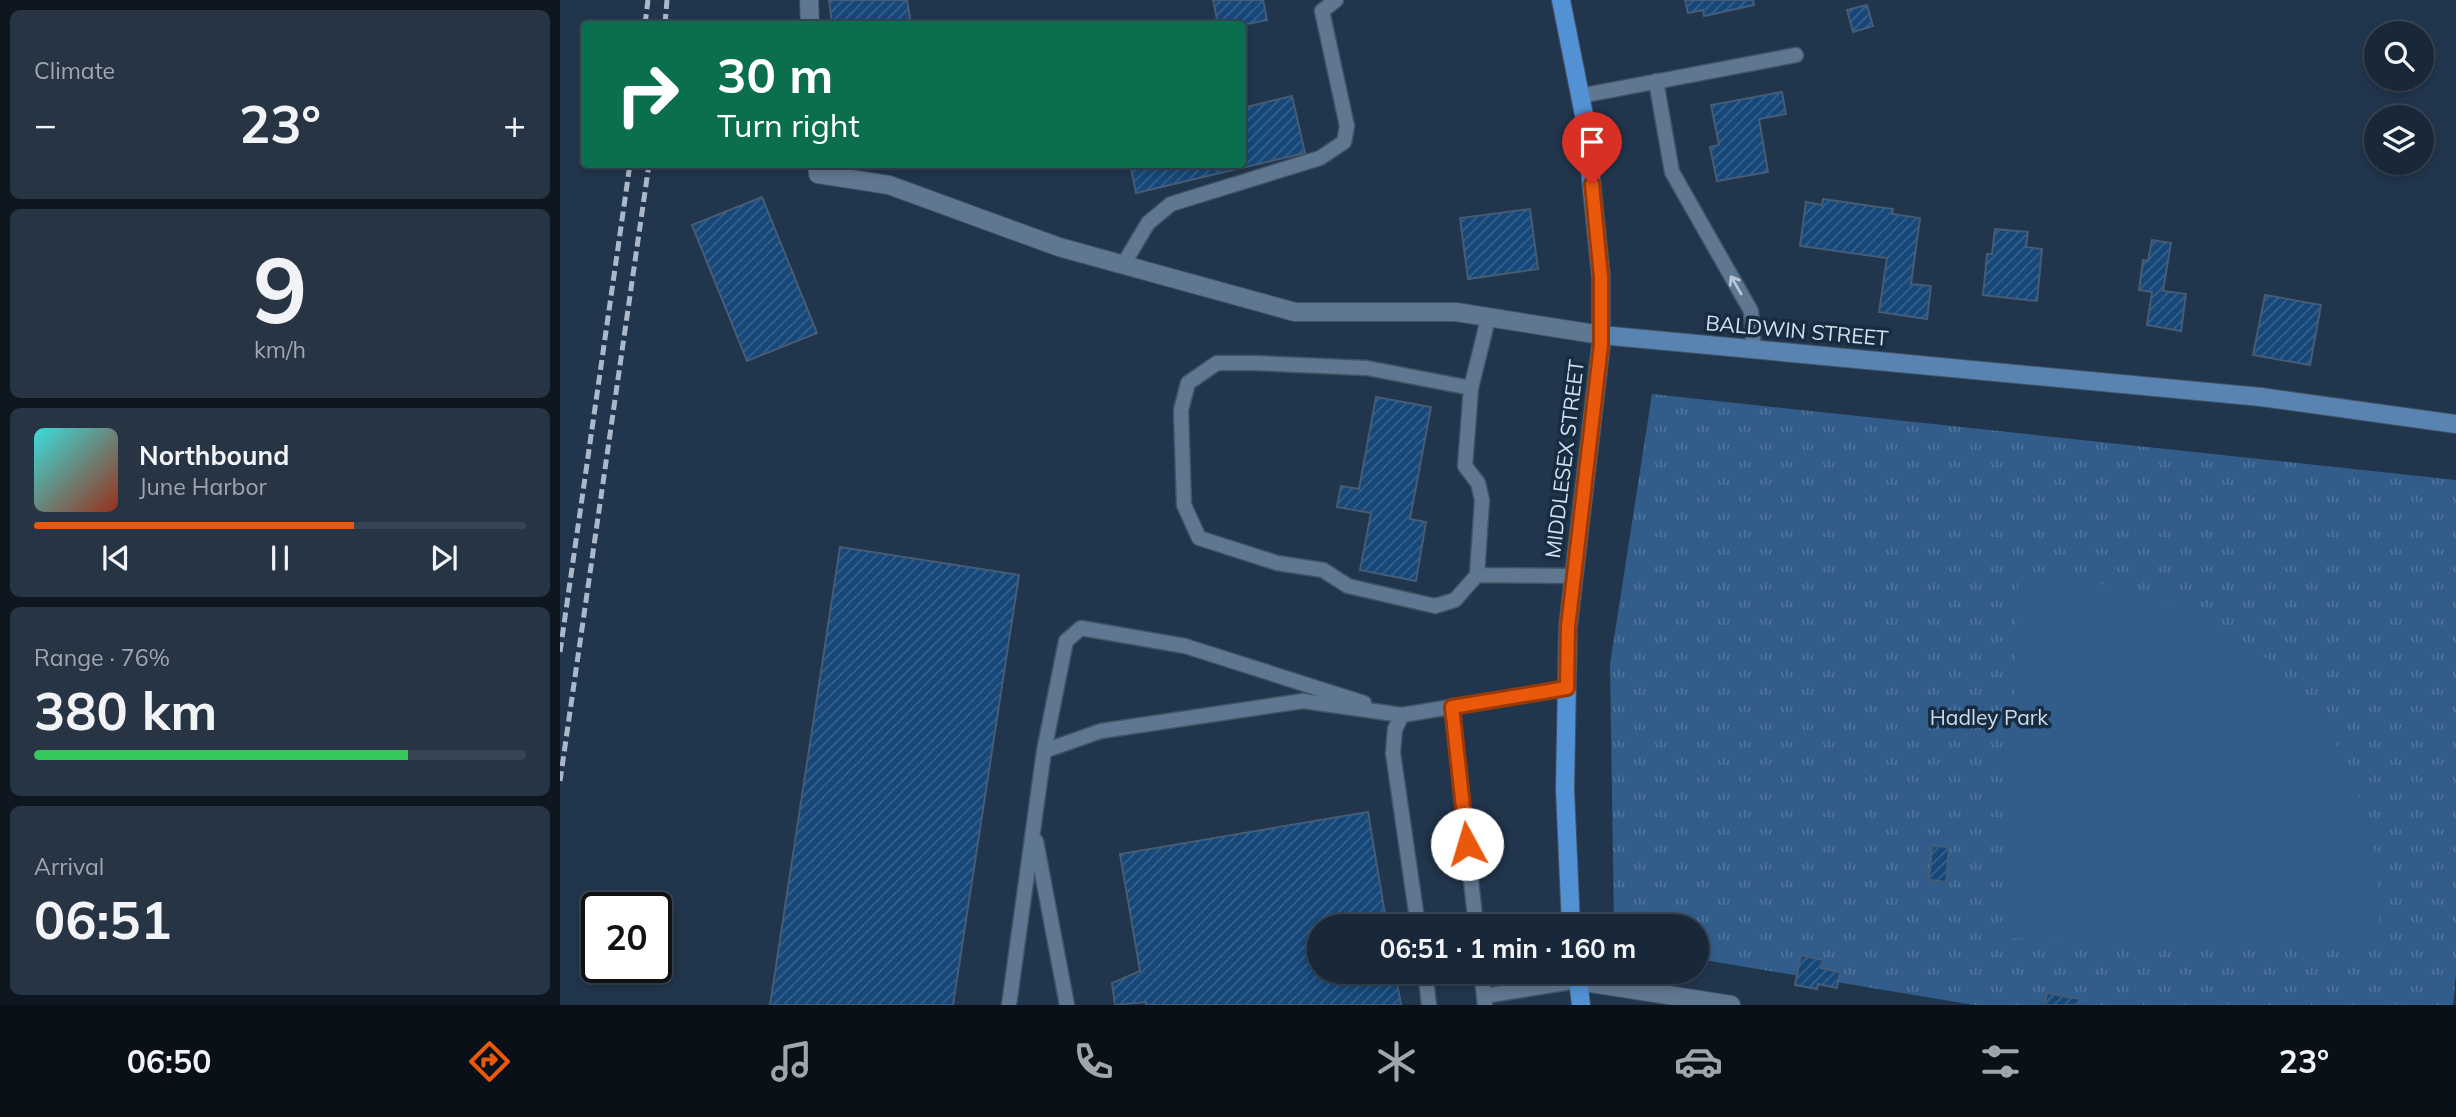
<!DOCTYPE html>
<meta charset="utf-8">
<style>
:root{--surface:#192839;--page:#263444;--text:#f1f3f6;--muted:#9fa6ae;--line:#374453;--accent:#ea580c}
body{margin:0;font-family:Mulish,sans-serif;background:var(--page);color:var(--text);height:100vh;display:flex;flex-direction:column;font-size:26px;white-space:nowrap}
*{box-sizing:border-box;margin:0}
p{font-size:23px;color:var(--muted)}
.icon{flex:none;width:38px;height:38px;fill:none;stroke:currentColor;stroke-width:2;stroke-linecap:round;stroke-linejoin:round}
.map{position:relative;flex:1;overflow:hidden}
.details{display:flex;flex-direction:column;gap:10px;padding:10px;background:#0e161f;width:560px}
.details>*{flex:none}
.hud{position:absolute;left:21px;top:21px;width:665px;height:147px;border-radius:7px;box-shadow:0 4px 10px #0003,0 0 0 2px var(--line);background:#0b6e4f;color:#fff;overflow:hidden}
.tools{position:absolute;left:1804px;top:21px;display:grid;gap:14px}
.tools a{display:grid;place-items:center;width:70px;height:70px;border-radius:50%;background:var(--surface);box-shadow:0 4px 10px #0003,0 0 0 2px var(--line);font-size:35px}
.speed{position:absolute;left:21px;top:892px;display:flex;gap:14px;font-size:35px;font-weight:700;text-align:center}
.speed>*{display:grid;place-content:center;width:91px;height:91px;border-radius:50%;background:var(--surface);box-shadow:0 4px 10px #0003,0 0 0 2px var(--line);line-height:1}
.speed .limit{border:4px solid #111;border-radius:10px;background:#fff;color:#111}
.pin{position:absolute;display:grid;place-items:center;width:60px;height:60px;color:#fff;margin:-72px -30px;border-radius:50% 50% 50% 0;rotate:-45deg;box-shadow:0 0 7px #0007}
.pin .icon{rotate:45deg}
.me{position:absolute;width:77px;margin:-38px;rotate:354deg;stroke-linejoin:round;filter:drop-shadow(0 0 5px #0008)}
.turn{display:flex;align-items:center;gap:24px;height:147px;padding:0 21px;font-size:32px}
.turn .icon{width:91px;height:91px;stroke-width:2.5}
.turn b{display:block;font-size:49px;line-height:60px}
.big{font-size:52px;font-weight:700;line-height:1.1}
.details .widget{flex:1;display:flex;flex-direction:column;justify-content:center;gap:10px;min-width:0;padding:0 24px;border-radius:10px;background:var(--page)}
.details .dial{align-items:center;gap:0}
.dial b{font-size:91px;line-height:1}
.song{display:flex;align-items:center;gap:21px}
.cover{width:84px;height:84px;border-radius:10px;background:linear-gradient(135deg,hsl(180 70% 55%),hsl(10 70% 35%))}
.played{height:7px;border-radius:4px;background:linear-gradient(90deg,var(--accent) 65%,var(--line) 65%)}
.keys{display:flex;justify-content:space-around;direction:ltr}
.heat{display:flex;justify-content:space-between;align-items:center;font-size:38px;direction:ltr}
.charge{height:10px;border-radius:5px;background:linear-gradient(90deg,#34c759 76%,var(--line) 0)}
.trip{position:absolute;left:747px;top:914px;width:402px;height:70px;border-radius:35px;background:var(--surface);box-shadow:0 4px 10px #0003,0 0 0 2px var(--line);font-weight:700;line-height:70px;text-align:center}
.tabs{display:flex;height:112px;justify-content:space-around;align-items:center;background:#0a1017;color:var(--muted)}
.tabs .icon{width:49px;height:49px}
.tabs .active{color:var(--accent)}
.tabs b{font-size:32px;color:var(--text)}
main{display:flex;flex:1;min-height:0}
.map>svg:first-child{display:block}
.park{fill:url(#park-tufts)}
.pitch{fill:#325d8a}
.building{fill:url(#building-hatch);stroke:#465c74;stroke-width:2}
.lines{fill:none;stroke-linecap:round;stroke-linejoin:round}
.lane-casing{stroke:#415366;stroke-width:17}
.street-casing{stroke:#415366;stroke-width:20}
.secondary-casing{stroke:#415366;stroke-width:20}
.primary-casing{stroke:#415366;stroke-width:20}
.lane{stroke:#607791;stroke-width:14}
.street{stroke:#607791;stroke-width:18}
.secondary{stroke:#5984b2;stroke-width:18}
.primary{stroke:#5291d3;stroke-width:18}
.rail{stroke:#aab8c9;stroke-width:5;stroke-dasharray:10 5;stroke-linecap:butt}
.oneway{stroke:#b6c6d8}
.route-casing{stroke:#983908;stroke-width:18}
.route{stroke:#ea580c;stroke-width:12}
.labels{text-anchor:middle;stroke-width:7;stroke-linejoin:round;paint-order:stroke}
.street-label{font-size:21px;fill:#d3e0ef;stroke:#172b41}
.park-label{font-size:21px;fill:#ccdcee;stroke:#172b41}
</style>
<main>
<section class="details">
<div class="widget"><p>Climate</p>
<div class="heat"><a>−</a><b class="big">23°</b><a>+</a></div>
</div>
<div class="widget dial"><b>9</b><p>km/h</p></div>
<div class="widget">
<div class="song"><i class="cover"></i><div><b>Northbound</b><p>June Harbor</p></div></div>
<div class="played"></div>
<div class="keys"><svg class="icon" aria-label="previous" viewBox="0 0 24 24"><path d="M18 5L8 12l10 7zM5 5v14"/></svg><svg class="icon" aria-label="pause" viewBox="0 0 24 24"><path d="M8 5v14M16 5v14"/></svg><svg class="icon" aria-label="next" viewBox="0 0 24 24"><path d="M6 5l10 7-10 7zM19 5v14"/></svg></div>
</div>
<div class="widget"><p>Range · 76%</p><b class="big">380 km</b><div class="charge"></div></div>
<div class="widget"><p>Arrival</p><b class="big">06:51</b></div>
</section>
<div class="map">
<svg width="1896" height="1005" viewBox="0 0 1896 1005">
<defs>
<pattern id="park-tufts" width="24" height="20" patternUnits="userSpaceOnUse" patternTransform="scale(1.75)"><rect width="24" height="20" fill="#325d8a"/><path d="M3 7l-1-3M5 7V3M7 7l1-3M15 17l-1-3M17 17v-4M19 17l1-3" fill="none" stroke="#4f749b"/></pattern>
<pattern id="building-hatch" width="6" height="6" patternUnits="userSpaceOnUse" patternTransform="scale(1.75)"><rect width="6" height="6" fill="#164778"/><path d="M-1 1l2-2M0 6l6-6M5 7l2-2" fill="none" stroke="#37618c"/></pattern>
</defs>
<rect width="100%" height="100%" fill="#21354c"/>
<path class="park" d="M 1092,394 L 1896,480 L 1896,974 L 1893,1005 L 1414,1005 L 1138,959 L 1138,926 L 1054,926 L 1050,664 Z"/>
<path class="pitch" d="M 1458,581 L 1560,585 L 1649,616 L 1707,659 L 1763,718 L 1795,784 L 1818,862 L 1819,949 L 1445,938 Z"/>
<path class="building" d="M 269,0 L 347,0 L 351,24 L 272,24 Z
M 653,0 L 703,0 L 707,20 L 682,25 L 658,24 Z
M 1125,0 L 1193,0 L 1194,5 L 1144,16 L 1143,10 L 1128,13 Z
M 1307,5 L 1313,26 L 1293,32 L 1287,10 Z
M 1222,92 L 1226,114 L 1199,119 L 1208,172 L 1157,181 L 1150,147 L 1159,145 L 1151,105 Z
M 732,96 L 745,153 L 576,193 L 570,164 L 682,164 L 682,108 Z
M 202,197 L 257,333 L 187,361 L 132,225 Z
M 1263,199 L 1333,209 L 1332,214 L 1360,218 L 1351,284 L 1371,286 L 1367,319 L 1319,312 L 1327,258 L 1240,246 L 1246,202 L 1262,205 Z
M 970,209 L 978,269 L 908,279 L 900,218 Z
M 1435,229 L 1468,232 L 1466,247 L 1482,249 L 1477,301 L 1423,295 L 1427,254 L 1432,254 Z
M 1592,240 L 1611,243 L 1603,291 L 1626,294 L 1621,331 L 1587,325 L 1592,292 L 1579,290 L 1583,260 L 1588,261 Z
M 1705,295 L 1761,305 L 1750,365 L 1693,355 Z
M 816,397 L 871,407 L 850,519 L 866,522 L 856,581 L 800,570 L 811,513 L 777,507 L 781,486 L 799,489 Z
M 280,547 L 459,575 L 393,1005 L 210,1005 Z
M 808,812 L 827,926 L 760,926 L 760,971 L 835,971 L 841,1005 L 586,1005 L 586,1002 L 555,1005 L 552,983 L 580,971 L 560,854 Z
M 1372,846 L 1389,847 L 1386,882 L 1369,880 Z
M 1241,955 L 1263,960 L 1261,968 L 1280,972 L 1277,988 L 1258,984 L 1257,989 L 1235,985 Z
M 1487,993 L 1520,999 L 1519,1005 L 1485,1005 Z"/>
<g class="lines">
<g class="lane-casing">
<path id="lane" d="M 1096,81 L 1112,172 L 1191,311 L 1194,350
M 1020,96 L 1236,55
M 563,265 L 588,223 L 611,204 L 760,158 L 784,142 L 787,126 L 762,11 L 776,0
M 911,388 L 807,368 L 693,363 L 657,363 L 628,383 L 621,410 L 624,505 L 639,538 L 717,563 L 763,570 L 788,586 L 875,606 L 895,600 L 917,575 L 1014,576
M 917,575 L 922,500 L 918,483 L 905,466 L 911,388 L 928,319
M 892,707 L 916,926
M 484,751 L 506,641 L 521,628 L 625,646 L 804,703
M 476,841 L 507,1005
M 858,926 L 833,753 L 835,729 L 842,715 L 1007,688
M 865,971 L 869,1005
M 921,971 L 925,1005
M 924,996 L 1018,981
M 449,1005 L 484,751 L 541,731 L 743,701 L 842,715"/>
</g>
<g class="street-casing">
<path id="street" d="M 249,0 L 250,24
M 257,164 L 258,174 L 329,185 L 499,247 L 735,312 L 896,312 L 1041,335
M 1018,981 L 1171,1005"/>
</g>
<g class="secondary-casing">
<path id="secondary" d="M 1041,335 L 1701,397 L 1896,424"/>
</g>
<g class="primary-casing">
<path id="primary" d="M 1001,0 L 1025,120 L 1041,277 L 1041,345 L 1008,627 L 1005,789 L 1011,926
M 1017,971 L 1021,1005"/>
</g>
<use href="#lane" class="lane"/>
<use href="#street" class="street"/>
<use href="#secondary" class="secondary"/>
<use href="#primary" class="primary"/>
<path class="rail" d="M 85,24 L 88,0
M 105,24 L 107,0
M 0,652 L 70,164
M 0,781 L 89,164"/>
</g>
<defs><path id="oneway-shaft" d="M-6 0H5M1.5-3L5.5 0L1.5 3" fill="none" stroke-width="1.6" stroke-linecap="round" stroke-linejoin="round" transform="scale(1.75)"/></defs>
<use class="oneway" href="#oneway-shaft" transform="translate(1176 285) rotate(-120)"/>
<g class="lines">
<g class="route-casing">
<path id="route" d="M 907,844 L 892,707 L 1007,688 L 1008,627 L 1041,345 L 1041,277 L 1032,184"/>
</g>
<use href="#route" class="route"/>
</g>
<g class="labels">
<g class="street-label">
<text transform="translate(1237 331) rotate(5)" y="7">BALDWIN STREET</text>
<text transform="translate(1005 459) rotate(-83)" y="7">MIDDLESEX STREET</text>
</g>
<g class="park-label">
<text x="1429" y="725">Hadley Park</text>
</g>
</g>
</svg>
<div class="tools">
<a><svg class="icon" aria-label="search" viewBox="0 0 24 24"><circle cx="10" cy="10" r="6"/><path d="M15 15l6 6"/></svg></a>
<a><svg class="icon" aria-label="layers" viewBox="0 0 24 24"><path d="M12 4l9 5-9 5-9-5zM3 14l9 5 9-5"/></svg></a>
</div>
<div class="speed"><div class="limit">20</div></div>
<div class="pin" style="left:1032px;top:184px;background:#d93025"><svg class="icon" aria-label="arrive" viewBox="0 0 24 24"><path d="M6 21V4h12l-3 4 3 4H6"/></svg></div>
<svg class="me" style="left:907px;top:844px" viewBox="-20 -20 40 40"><circle r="19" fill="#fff"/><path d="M0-13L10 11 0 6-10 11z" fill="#ea580c"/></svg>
<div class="trip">06:51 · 1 min · 160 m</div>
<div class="hud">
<div class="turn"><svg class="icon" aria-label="right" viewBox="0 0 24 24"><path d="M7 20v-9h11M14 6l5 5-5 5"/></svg><div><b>30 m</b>Turn right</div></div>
</div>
</div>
</main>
<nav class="tabs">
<b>06:50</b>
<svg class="icon active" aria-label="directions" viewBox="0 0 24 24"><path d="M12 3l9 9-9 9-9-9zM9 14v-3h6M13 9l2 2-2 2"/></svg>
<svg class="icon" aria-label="music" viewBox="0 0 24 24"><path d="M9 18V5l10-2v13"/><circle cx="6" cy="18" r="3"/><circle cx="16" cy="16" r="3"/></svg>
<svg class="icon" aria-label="phone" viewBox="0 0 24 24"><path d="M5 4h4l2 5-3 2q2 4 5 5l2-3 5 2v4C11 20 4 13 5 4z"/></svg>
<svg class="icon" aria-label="climate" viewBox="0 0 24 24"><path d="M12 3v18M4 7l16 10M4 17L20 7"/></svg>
<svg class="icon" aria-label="car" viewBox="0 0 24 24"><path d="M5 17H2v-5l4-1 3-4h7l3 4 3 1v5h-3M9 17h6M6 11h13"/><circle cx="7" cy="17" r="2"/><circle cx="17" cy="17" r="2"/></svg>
<svg class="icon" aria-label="filters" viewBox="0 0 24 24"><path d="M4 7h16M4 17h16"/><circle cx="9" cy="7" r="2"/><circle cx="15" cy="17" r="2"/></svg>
<b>23°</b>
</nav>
